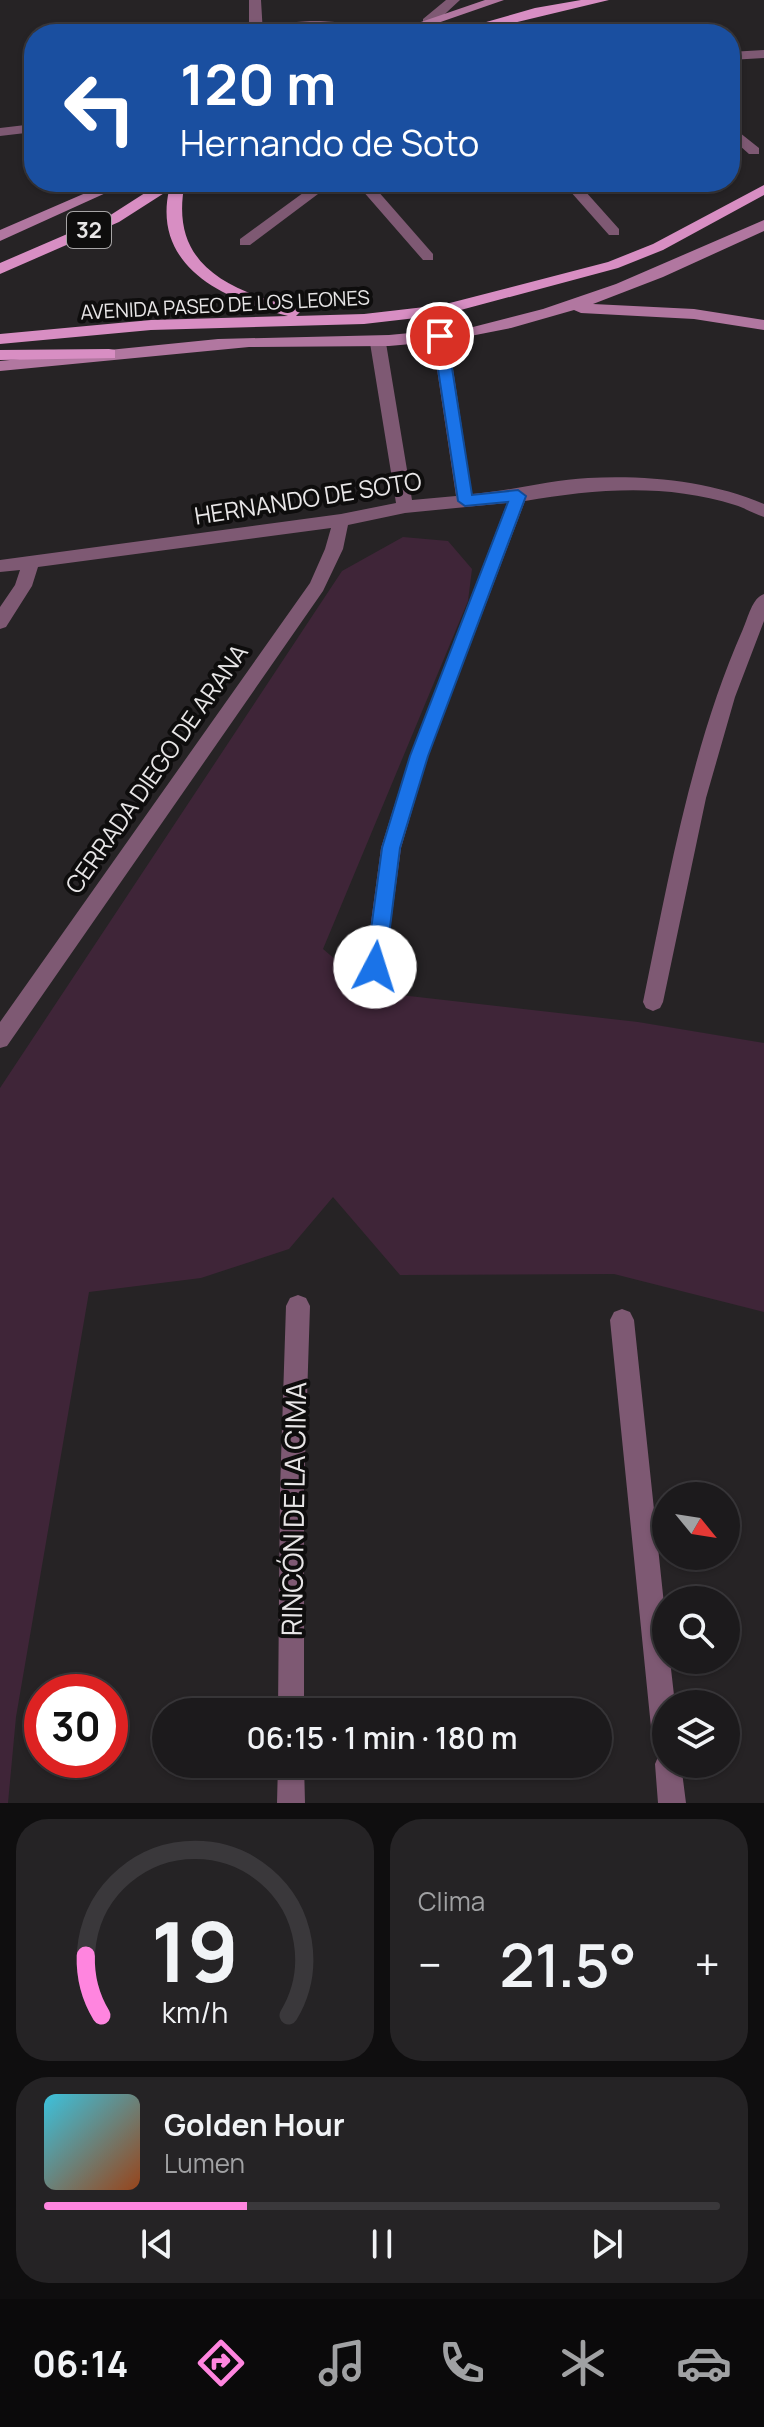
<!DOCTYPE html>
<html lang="es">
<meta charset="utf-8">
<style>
:root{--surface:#1c1a1c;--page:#252325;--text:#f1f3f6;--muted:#a0a1a3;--line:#3a383b;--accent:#ff85df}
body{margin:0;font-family:Manrope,sans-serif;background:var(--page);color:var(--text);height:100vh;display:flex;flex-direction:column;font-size:30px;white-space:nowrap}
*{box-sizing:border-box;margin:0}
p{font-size:26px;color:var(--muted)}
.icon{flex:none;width:44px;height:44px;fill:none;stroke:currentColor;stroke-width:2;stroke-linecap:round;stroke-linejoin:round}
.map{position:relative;height:1803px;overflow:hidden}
.side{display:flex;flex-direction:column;gap:16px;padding:16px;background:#0f0e0f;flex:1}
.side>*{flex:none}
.hud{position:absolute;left:24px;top:24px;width:716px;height:168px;border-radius:32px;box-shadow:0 2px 6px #0004,0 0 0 2px var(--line);background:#1a4fa0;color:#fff;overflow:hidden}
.needle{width:52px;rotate:120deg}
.tools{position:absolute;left:652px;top:1482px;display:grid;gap:16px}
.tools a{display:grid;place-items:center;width:88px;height:88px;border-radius:50%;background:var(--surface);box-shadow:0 2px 6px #0004,0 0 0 2px var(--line);font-size:40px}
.speed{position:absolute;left:24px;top:1674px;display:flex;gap:16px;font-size:40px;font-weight:700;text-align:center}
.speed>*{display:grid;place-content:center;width:104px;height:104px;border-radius:50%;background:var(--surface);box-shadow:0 2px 6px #0004,0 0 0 2px var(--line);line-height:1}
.speed .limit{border:12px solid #d22;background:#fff;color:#111}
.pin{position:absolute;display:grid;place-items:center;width:68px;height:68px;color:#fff;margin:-34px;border:4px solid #fff;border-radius:50%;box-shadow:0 2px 8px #0007}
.me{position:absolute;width:88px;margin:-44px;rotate:5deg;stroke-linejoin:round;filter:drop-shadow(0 0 6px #0008)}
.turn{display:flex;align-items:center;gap:28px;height:168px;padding:0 24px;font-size:36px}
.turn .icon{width:104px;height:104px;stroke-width:2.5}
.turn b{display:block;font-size:56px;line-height:68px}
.big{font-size:60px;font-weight:600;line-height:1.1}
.side .widget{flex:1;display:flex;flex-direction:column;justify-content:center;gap:12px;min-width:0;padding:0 28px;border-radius:32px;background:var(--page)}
.side .dial{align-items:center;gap:0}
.dial svg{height:208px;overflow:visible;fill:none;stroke:var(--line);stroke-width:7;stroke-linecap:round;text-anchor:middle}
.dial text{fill:var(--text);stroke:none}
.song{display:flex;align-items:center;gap:24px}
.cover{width:96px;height:96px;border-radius:12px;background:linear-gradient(135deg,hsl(190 70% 55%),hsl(20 70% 35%))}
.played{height:8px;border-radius:4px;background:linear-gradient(90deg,var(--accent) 30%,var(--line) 30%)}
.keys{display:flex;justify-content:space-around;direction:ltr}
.heat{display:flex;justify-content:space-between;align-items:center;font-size:44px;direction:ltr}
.side .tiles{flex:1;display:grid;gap:16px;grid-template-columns:1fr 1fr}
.widget:last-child{grid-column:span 2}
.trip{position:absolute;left:152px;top:1698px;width:460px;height:80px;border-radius:40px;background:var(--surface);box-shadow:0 2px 6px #0004,0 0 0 2px var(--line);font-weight:600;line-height:80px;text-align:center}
.tabs{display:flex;height:128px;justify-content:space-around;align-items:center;background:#0b0a0b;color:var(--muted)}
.tabs .icon{width:56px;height:56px}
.tabs .active{color:var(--accent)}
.tabs b{font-size:36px;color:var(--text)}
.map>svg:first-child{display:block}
.green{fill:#3f2538}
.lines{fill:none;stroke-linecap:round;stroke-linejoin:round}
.lane{fill:#7e5973;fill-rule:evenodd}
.street{fill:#7e5973;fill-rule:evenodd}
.secondary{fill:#b177a0;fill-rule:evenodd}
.primary{fill:#d88ec3;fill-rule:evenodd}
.route{fill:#1a73e8;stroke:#114b97;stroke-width:2}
.labels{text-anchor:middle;stroke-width:8;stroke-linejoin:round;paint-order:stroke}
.far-street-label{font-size:20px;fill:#e8e6e7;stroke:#0e0d0d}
.shield{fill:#0e0d0d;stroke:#a7a5a6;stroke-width:2}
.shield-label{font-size:22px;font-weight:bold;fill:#e8e6e7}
.street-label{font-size:24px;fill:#e8e6e7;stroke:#0e0d0d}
.near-street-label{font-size:28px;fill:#e8e6e7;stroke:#0e0d0d}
</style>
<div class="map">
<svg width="764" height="1803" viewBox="0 0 764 1803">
<rect width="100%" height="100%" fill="#262325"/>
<path class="green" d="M 403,537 L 448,541 L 472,569 L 468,601 L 323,949 L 374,992 L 638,1022 L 764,1043 L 764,1312 L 614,1274 L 400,1275 L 333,1197 L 289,1249 L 201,1278 L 89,1292 L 16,1717 L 8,1803 L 0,1803 L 0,1088 L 342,571 Z"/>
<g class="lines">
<path class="lane" d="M 310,21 C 329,21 349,21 364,34 C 351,34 341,28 327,27 C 303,26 279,29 256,31 L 251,28 L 256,25 Z"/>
<path class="street" d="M 249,0 L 261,0 L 263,34 L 249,34 Z
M 446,0 L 460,0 L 433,25 L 423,25 L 423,19 Z
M 764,50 L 764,58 L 730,60 L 730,52 Z
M 34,124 L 34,132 L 0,136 L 0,128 Z
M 730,125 L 759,148 L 759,154 L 749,154 L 730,137 Z
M 318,182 L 334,182 L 250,245 L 240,245 L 240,239 Z
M 355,182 L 370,182 L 433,254 L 433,260 L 423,260 Z
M 562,182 L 577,182 L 619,229 L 619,235 L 609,235 Z
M 440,331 L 448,336 L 472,494 C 511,491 550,480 588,478 C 647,475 710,481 764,504 L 764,517 C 754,514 745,508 735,505 C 666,483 594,489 525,501 L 428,756 L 401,848 L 385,967 L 382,973 L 375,976 L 368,973 L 365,967 L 381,848 L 410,756 L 507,503 L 405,513 L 348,525 L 343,549 L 323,591 L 7,1046 L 0,1048 L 0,1022 L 310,583 L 325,549 L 331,528 L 38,567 L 32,586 L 6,627 L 0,629 L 0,607 L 15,585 L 20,570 L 0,572 L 0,560 L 341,514 L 396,503 L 370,343 L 378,338 L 386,343 L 412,500 L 456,496 L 432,336 Z
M 764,594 L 764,621 L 735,697 L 706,798 L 663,1002 L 660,1008 L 653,1011 L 646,1008 L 643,1002 C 669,877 691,747 743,629 C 748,618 752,598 764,594 Z
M 298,1295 L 306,1298 L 310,1306 L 304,1490 L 304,1712 L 278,1712 L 280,1490 L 286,1306 L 290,1298 Z
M 622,1309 L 630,1312 L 634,1320 L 666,1623 L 666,1660 L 670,1660 L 675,1704 L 666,1704 L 666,1764 L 681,1764 L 686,1803 L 658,1803 L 655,1764 L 658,1757 L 653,1747 L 610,1320 L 614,1312 Z
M 278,1764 L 304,1764 L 305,1803 L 277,1803 Z"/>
<path class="secondary" d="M 485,0 L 504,0 L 406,34 L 386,34 Z
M 111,182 L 130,182 L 0,241 L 0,230 Z
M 764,220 L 764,231 L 663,277 L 593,304 L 694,309 L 764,320 L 764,330 L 694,319 L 581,313 L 574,310 L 511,328 L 445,341 L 389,346 L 249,347 L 0,371 L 0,361 L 218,339 L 389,335 L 473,327 L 543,309 L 616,284 Z"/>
<path class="primary" d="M 581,0 L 609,0 L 467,34 L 444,34 L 535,8 Z
M 162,182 L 185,182 C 168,265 228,290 297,308 L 300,312 L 296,316 L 364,314 L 442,305 L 608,262 L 653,244 L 764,185 L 764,195 L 663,250 L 618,268 L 442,315 L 364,324 L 151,330 L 0,344 L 0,334 L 151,320 L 288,316 C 226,300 152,268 169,190 L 119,222 L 0,274 L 0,263 L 109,216 Z
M 109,349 L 115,350 L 115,358 L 0,360 L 0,350 Z"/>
</g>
<path class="route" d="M 440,332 L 447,336 L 472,495 L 518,490 L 526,496 L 428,756 L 400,848 L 385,967 L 382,973 L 369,973 L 366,967 L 382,848 L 410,756 L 508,502 L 465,506 L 458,501 L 433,336 Z"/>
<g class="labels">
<g class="far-street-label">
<text transform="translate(225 305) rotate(-3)" y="7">AVENIDA PASEO DE LOS LEONES</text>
</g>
<rect class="shield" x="67" y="212" width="44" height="36" rx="6"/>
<g class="shield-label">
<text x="89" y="238">32</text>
</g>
<g class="street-label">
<text transform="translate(308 499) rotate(-9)" y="8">HERNANDO DE SOTO</text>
<text transform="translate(157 769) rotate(-55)" y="8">CERRADA DIEGO DE ARANA</text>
</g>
<g class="near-street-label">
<text transform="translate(294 1509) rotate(-89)" y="10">RINCÓN DE LA CIMA</text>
</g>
</g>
</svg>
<div class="tools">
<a><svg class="needle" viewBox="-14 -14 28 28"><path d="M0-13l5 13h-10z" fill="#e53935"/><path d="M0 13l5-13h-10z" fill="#a0a1a3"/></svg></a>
<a><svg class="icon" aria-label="search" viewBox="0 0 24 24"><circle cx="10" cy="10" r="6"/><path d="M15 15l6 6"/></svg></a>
<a><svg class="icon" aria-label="layers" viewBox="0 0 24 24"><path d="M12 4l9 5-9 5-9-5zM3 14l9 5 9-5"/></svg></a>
</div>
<div class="speed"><div class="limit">30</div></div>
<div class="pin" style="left:440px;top:336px;background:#d93025"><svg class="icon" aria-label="arrive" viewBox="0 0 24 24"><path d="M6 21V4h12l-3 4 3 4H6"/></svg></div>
<svg class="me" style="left:375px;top:967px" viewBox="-20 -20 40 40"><circle r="19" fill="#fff"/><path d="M0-13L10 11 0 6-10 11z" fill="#1a73e8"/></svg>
<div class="trip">06:15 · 1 min · 180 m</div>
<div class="hud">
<div class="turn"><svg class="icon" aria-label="left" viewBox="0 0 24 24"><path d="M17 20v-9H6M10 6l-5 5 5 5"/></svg><div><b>120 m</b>Hernando de Soto</div></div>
</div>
</div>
<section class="side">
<div class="tiles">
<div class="widget dial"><svg viewBox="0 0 100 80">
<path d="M14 69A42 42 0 1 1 86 69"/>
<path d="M14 69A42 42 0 0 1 8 46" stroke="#ff85df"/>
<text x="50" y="56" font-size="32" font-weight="700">19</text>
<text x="50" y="72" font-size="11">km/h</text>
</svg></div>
<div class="widget"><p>Clima</p>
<div class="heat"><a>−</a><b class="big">21.5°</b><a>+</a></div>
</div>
<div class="widget">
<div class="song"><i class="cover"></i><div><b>Golden Hour</b><p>Lumen</p></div></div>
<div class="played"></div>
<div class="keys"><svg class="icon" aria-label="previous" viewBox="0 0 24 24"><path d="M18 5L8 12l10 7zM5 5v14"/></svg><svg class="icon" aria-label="pause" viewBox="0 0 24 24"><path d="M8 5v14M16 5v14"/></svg><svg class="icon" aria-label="next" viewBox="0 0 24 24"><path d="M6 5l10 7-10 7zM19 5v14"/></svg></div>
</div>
</div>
</section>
<nav class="tabs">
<b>06:14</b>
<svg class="icon active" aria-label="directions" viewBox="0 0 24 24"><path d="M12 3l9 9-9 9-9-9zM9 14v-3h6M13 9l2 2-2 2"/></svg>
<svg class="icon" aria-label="music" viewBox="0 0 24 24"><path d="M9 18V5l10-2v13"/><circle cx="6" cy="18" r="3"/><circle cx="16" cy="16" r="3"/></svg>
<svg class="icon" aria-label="phone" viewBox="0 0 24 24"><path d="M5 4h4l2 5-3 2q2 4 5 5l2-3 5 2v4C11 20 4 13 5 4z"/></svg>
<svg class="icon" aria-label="climate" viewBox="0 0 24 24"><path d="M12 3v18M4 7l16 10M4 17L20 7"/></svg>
<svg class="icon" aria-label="car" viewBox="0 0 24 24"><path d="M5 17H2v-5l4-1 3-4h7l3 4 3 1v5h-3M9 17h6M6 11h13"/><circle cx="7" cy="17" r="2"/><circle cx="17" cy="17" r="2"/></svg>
</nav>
